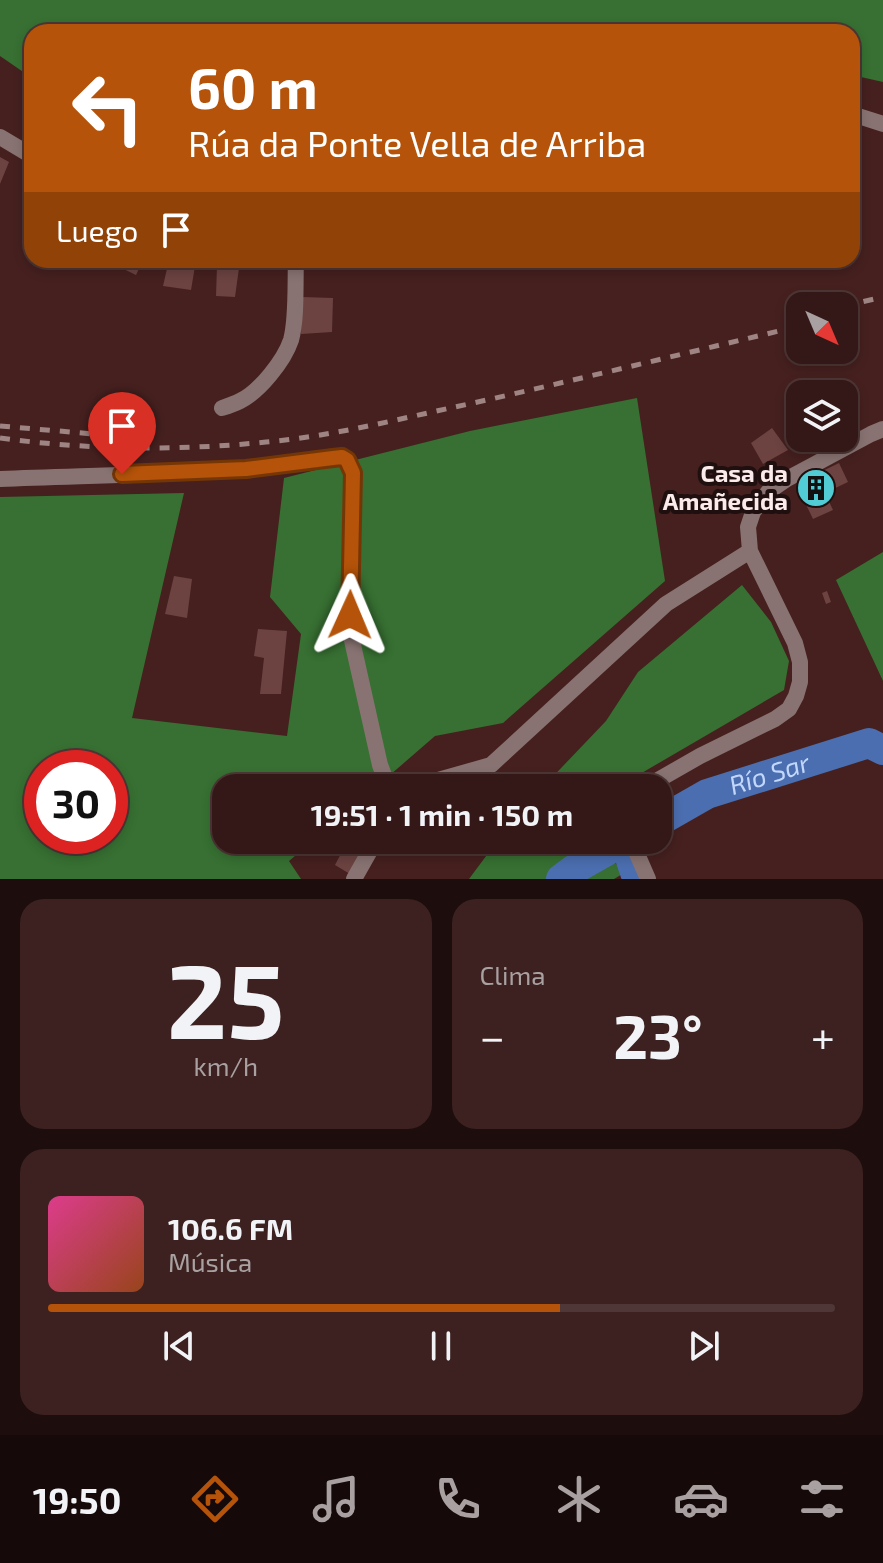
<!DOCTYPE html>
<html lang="es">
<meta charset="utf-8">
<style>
:root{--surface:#341817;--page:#3c2120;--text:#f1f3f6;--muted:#a9a0a1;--line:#4e3736;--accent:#b45309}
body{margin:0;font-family:"Exo 2",sans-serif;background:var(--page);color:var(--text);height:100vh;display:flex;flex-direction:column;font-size:30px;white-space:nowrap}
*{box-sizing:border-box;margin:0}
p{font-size:26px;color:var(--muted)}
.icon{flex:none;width:44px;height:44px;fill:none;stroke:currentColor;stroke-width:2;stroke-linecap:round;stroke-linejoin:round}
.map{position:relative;height:879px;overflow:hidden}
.sheet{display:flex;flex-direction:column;gap:20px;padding:20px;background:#1d0d0d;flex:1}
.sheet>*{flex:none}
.guide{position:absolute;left:24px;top:24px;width:836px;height:244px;border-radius:24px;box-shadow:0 4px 12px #0003,0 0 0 2px var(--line);background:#b45309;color:#fff;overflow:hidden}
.needle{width:52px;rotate:136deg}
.fabs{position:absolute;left:786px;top:292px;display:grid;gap:16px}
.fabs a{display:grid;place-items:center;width:72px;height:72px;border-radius:16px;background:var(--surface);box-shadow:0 4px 12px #0003,0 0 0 2px var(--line);font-size:40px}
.speed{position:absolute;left:24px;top:750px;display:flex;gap:16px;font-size:40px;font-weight:700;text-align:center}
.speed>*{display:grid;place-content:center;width:104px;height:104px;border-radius:50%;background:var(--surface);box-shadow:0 4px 12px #0003,0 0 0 2px var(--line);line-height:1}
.speed .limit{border:12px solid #d22;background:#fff;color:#111}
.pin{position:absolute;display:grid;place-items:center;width:68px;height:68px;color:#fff;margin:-82px -34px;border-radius:50% 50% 50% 0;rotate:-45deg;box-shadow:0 0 8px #0007}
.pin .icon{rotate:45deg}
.me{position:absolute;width:88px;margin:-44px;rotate:1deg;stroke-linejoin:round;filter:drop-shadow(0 0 6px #0008)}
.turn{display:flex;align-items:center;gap:28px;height:168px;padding:0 32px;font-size:36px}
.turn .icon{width:104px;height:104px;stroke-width:2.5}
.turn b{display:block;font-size:56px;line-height:68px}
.then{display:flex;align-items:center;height:76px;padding:0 32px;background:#0003;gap:16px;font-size:30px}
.big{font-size:60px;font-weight:700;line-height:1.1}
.sheet .widget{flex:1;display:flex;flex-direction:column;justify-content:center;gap:12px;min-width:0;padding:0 28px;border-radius:24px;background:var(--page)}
.sheet .dial{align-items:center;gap:0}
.dial b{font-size:104px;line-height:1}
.song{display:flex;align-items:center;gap:24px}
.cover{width:96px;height:96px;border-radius:12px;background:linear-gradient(135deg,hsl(330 70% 55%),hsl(20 70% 35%))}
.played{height:8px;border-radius:4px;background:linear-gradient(90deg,var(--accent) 65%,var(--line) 65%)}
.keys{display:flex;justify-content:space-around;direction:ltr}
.heat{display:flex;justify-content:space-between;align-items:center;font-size:44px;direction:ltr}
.sheet .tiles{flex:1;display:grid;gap:20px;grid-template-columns:1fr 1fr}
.widget:last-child{grid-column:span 2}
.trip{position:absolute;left:212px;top:774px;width:460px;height:80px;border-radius:24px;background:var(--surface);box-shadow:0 4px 12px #0003,0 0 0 2px var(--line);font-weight:700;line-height:80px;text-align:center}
.tab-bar{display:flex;height:128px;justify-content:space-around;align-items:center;background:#150a09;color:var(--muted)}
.tab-bar .icon{width:56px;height:56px}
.tab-bar .current{color:var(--accent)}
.tab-bar b{font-size:36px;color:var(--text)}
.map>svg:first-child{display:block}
.forest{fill:#377032;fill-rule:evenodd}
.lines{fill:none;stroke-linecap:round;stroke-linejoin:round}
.canal{stroke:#4b6eb0;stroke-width:18}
.river{stroke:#4b6eb0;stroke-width:30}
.building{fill:#6c4341}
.street{stroke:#887372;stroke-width:16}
.rail{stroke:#9e8483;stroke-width:5;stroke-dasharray:10 10;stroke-linecap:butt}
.route-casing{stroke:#753606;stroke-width:20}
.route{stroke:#b45309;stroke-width:14}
.labels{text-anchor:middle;stroke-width:8;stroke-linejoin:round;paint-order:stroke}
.poi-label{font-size:24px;font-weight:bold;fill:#fbebea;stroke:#200f0f;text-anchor:end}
.water-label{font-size:26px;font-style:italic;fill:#c2d7fc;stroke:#200f0f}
</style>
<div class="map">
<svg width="883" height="879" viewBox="0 0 883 879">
<rect width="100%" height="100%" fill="#45201f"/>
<path class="forest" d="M 0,0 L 883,0 L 883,82 L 852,75 L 852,32 L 32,32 L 32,78 L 0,56 Z
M 637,398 L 665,581 L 503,723 L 435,736 L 375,788 L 226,788 L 226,840 L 314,840 L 289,861 L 301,879 L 0,879 L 0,497 L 184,493 L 132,718 L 287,736 L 301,634 L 270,597 L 284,478 L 470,431 ZM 42,768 L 110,768 L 110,836 L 42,836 Z
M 883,552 L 883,681 L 836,580 Z
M 742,585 L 771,622 L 789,661 L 784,690 L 616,788 L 542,788 L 606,721 L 638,672 Z
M 498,840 L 595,840 L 624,873 L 614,879 L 469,879 Z"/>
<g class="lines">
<path class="canal" d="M 619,844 L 631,879"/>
<g class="river">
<path id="s1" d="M 658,822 L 707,794 L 869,743 L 883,750"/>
<path d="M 561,879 L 573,870 L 626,840"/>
</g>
</g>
<path class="building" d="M 0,157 L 9,162 L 0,184 Z
M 105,260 L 143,260 L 136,275 Z
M 169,260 L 196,260 L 191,290 L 163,286 Z
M 217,266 L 239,268 L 235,297 L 216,296 Z
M 302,297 L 333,298 L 332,332 L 301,334 Z
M 772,428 L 788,450 L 763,464 L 751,443 Z
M 839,463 L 848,482 L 825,493 L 833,510 L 813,519 L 796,484 Z
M 174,576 L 192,579 L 187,618 L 165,614 Z
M 827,591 L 831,602 L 826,604 L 822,593 Z
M 258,629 L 287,631 L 281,694 L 260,694 L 264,658 L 254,656 Z
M 348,840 L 359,840 L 367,845 L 350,874 L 335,865 Z"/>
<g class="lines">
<path class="street" d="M 852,114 L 883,124
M 0,137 L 32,156
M 222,408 C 228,406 234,404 240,401 C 259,392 284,361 291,340 C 297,319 295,283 296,260
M 0,479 C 94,475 188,475 281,465 C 299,463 330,453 347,460 L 353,473 L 353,495 L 350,596 L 351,636 L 380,765 L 387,783 L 391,788
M 419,788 L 431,782 L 491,765 L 666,604 L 750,551
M 644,788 L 700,756 L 775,719 L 789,709 L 796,696 L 800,682 L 800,662 L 795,643 L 750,551 L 748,527 L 753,512 L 768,492 L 787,479 L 871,434 L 883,429
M 631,840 L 648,879
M 354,879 L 376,840"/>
<path class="rail" d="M 844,306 L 883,297
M 0,426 L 117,436
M 0,438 C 88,450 178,451 266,442 C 335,436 402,418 469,404 C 580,379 690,352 800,326"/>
</g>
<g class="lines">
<g class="route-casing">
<path id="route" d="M 122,474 L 246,469 L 333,458 L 342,457 L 347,460 L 353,473 L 350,615"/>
</g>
<use href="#route" class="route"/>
</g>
<defs>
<g id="building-disc" transform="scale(2)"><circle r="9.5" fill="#51ccd5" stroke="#200f0f"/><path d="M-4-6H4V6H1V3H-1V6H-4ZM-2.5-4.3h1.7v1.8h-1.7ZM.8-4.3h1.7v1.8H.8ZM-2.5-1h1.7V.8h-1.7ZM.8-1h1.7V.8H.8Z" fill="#111"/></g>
</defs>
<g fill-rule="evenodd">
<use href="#building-disc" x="816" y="488"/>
</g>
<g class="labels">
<g class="poi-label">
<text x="788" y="482">Casa da<tspan x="788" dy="28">Amañecida</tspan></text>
</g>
<g class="water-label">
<text dy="9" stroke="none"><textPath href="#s1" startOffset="122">Río Sar</textPath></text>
</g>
</g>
</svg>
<div class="fabs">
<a><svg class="needle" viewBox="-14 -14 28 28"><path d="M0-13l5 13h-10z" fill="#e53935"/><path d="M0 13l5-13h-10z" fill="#a9a0a1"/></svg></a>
<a><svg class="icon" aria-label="layers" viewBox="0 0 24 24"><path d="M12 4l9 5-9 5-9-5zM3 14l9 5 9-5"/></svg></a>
</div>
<div class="speed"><div class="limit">30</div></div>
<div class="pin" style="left:122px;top:474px;background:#d93025"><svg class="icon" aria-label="arrive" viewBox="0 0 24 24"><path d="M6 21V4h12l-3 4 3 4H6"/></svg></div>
<svg class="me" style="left:350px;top:615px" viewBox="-20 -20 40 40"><path d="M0-17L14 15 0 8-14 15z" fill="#b45309" stroke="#fff" stroke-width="4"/></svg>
<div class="trip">19:51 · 1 min · 150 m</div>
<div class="guide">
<div class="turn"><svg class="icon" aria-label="left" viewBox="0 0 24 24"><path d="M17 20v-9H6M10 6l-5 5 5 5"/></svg><div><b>60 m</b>Rúa da Ponte Vella de Arriba</div></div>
<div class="then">Luego<svg class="icon" aria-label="arrive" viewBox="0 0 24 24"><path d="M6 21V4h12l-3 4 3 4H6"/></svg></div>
</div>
</div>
<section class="sheet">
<div class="tiles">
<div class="widget dial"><b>25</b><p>km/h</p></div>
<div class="widget"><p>Clima</p>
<div class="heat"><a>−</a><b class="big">23°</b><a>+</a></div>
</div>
<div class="widget">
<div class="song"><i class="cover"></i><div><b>106.6 FM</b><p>Música</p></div></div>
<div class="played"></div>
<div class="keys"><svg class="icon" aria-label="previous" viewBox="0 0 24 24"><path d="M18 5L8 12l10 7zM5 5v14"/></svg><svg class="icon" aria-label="pause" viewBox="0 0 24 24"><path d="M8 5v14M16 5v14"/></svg><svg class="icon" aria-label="next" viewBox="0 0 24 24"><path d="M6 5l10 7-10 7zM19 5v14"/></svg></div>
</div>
</div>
</section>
<nav class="tab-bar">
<b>19:50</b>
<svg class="icon current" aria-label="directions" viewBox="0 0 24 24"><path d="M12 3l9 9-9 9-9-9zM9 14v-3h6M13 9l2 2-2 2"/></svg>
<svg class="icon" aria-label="music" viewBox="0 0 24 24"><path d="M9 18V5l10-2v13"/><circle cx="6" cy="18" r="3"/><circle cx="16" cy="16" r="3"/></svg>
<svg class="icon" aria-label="phone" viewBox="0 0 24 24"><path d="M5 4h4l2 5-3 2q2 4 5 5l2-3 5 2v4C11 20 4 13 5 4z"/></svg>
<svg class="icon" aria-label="climate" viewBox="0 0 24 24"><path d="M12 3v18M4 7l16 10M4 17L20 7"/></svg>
<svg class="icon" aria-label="car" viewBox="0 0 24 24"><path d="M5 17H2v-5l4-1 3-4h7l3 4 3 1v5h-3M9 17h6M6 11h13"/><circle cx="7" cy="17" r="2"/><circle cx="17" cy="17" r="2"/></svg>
<svg class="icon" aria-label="filters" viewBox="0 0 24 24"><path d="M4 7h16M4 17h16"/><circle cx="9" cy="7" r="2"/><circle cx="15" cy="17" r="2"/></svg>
</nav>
